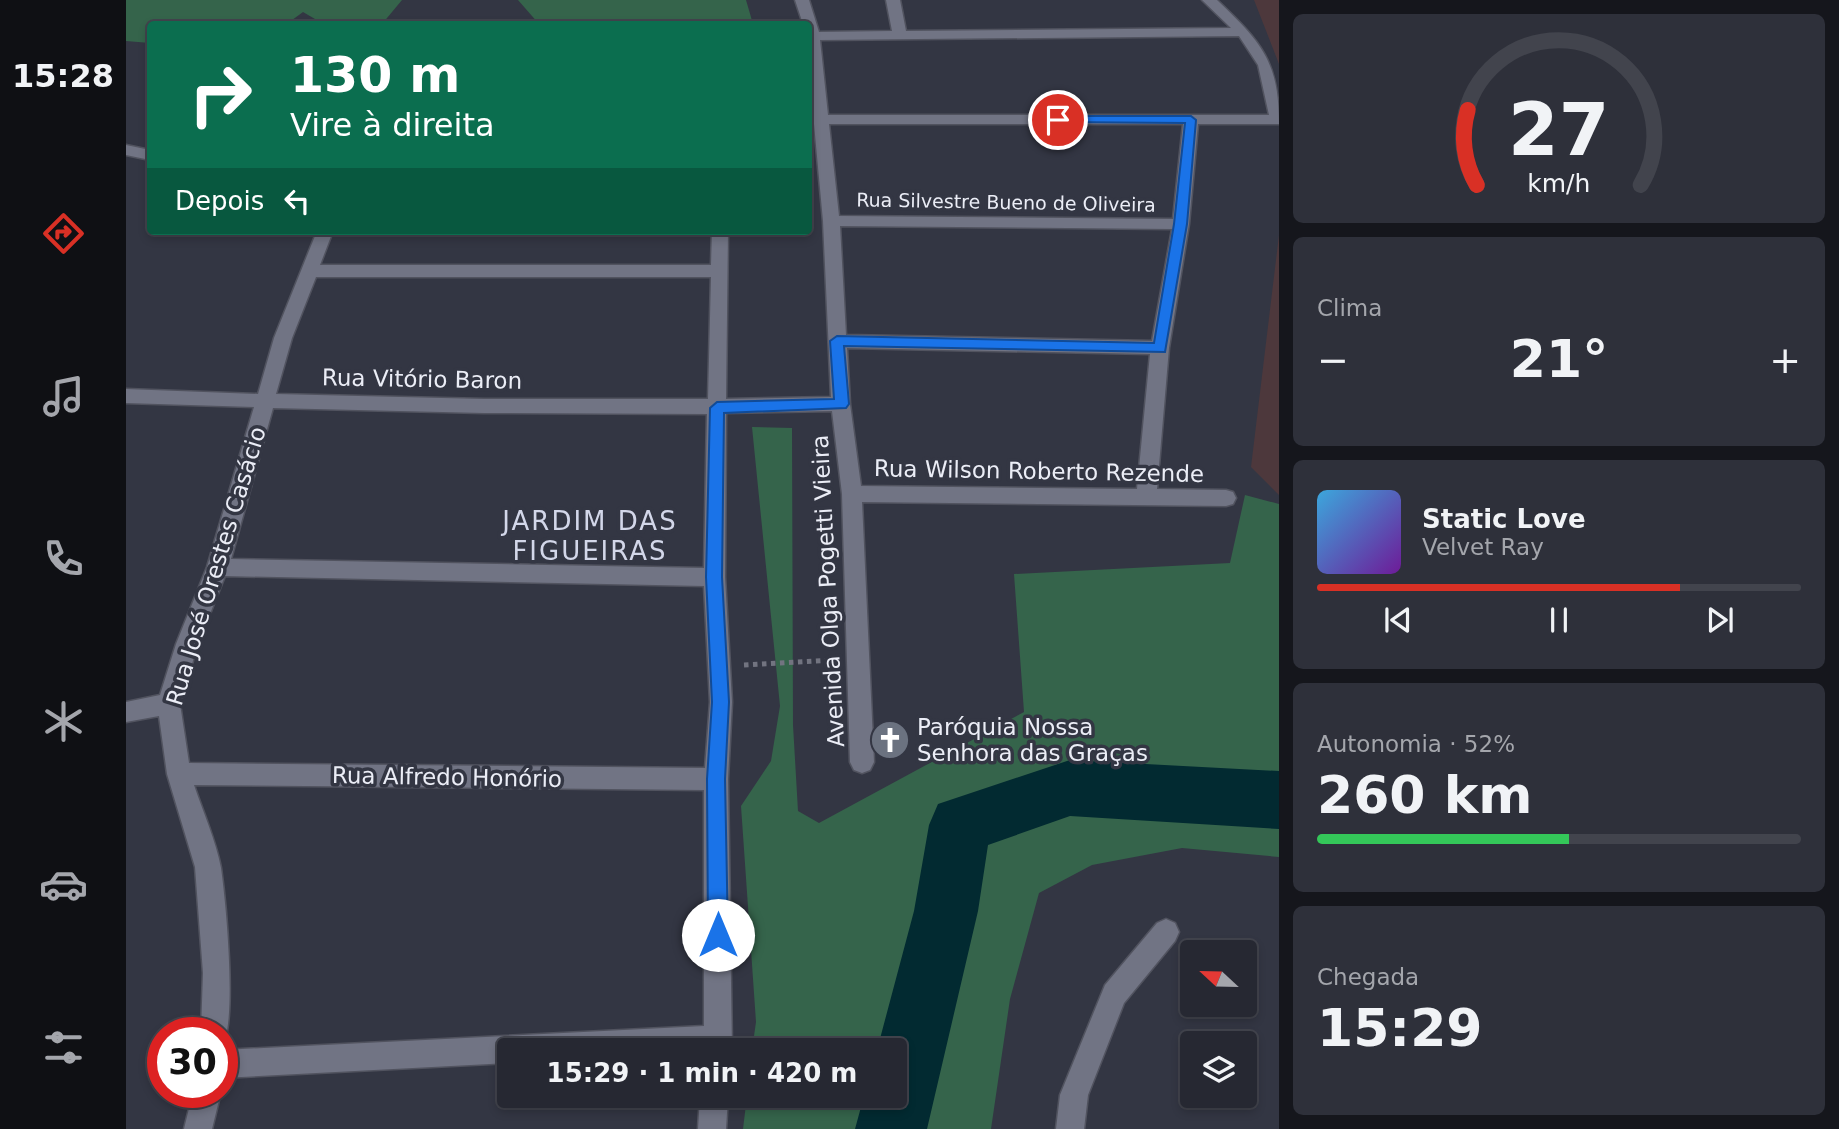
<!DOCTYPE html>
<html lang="pt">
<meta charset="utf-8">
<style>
:root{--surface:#262832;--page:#2e303a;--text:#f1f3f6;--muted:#a4a6ac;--line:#42444d;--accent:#d93025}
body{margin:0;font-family:"DejaVu Sans",sans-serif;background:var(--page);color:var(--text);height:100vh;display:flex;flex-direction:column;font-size:26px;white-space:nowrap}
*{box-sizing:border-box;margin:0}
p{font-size:23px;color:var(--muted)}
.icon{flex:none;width:38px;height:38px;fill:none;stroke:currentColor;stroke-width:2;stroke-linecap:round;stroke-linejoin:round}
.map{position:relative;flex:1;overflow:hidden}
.panel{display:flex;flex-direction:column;gap:14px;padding:14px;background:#15161c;width:560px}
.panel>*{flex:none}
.hud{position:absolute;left:21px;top:21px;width:665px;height:214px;border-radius:7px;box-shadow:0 4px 10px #0003,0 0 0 2px var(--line);background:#0b6e4f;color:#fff;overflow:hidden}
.needle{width:46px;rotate:292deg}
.tools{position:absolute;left:1054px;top:940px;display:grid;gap:14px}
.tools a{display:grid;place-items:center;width:77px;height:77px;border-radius:7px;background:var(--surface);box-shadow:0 4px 10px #0003,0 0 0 2px var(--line);font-size:35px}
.speed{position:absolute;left:21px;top:1017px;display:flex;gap:14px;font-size:35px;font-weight:700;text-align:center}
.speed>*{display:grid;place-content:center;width:91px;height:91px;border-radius:50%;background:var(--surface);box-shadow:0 4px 10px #0003,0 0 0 2px var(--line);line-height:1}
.speed .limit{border:10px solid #d22;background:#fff;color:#111}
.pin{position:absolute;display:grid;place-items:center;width:60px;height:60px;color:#fff;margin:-30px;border:4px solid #fff;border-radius:50%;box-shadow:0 2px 7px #0007}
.me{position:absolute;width:77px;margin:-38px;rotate:0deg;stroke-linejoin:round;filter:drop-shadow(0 0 5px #0008)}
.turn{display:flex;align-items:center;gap:24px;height:147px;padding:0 28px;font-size:32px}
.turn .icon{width:91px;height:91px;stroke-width:2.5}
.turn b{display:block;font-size:49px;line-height:60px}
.then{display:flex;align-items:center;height:66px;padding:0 28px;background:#0003;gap:14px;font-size:26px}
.big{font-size:52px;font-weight:800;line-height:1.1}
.panel .widget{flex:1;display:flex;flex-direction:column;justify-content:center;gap:10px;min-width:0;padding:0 24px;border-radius:10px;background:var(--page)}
.panel .dial{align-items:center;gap:0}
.dial svg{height:182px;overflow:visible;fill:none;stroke:var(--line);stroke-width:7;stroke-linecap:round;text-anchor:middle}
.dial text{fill:var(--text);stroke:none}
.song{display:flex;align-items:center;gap:21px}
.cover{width:84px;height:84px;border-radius:10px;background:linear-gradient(135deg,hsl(200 70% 55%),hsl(280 70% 35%))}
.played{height:7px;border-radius:4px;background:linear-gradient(90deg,var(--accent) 75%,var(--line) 75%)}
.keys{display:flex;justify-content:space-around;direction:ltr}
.heat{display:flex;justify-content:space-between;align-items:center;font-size:38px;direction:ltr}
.charge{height:10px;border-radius:5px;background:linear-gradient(90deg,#34c759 52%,var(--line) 0)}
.trip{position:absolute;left:371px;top:1038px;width:410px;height:70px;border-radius:7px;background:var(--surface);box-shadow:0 4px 10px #0003,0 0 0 2px var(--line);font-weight:800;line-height:70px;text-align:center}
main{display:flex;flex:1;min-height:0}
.tabs{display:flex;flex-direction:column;width:126px;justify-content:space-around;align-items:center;background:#0f1014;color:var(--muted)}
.tabs .icon{width:49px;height:49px}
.tabs .on{color:var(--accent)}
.tabs b{font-size:32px;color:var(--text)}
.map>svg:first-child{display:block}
.industrial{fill:#4d383c}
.green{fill:#35644b}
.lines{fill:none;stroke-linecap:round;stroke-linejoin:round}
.river{fill:#022a31;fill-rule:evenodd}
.minor-casing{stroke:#51535f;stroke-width:3}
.path{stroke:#727480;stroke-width:5;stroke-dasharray:4.5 4.5;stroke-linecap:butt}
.minor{fill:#717484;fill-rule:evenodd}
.route{fill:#1a73e8;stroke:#114b97;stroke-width:2}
.labels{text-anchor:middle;stroke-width:7;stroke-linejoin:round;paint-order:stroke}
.far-street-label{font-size:19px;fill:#ebedf6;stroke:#333643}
.street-label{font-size:23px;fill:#ebedf6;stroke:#333643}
.poi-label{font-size:23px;fill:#ebedf6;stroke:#333643;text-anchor:start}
.quarter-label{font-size:26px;letter-spacing:2px;fill:#d3d7e9;stroke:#333643}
</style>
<main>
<nav class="tabs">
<b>15:28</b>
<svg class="icon on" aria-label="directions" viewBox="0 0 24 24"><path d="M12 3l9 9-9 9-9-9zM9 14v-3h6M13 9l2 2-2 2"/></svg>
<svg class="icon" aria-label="music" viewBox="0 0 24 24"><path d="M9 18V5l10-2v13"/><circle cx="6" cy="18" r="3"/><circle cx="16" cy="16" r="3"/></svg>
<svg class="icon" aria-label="phone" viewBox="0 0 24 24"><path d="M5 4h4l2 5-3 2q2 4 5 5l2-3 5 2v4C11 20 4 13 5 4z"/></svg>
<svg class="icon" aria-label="climate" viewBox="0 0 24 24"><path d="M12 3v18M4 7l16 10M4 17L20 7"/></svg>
<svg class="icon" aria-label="car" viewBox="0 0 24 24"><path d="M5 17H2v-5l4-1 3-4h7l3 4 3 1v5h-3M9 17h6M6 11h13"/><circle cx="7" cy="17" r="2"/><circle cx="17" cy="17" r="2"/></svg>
<svg class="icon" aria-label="filters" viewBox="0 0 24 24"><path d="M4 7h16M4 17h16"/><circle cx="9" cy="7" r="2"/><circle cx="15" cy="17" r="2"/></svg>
</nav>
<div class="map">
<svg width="1153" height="1129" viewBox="0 0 1153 1129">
<rect width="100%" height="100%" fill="#333643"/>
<path class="industrial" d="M 1128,0 L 1153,0 L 1153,64 Z
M 1153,235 L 1153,495 L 1125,467 Z"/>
<path class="green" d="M 0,0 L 276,0 L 256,24 L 189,24 L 189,19 L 177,12 L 162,23 L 152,24 L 24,24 L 24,43 L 0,41 Z
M 392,0 L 620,0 L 627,24 L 413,24 Z
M 626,427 L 666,428 L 667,725 L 672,811 L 693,823 L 898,712 L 888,574 L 1104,563 L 1119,495 L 1153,504 L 1153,857 L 1056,848 L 966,865 L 913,893 L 884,999 L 865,1129 L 617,1129 L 621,1096 L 768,1096 L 768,1050 L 626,1050 L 630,1022 L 615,806 L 645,761 L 654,706 Z"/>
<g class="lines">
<path class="river" d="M 944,760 L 1153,771 L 1153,829 L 944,816 L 862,845 L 852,911 L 801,1129 L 729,1129 L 738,1096 L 768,1096 L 768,1050 L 751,1050 L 788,911 L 803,825 L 812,804 Z"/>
<g class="minor-casing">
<path id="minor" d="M 669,0 L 683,0 L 693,32 L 766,31 L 760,0 L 774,0 L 780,31 L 1105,28 L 1076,0 L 1091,0 C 1135,42 1153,61 1153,124 L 1072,124 L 1063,224 L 1043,348 L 1031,489 L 1100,490 L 1107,492 L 1110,498 L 1107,504 L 1100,506 L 736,502 L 748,762 L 744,770 L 736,773 L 728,770 L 724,762 L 716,494 L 706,411 L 600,413 L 599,577 L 606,702 L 602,779 L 606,1050 L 383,1050 L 383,1063 L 96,1078 L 96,1050 L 578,1026 L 578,790 L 68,785 C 77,812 90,841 95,868 C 100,903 110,1012 98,1042 L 96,1032 L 75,1032 L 77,973 L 69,867 L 41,774 L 33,716 L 0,722 L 0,702 L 34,695 L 50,644 L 81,567 L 128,407 L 0,403 L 0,389 L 132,394 L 148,338 L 191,231 L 207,231 L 194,265 L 585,265 L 586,231 L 602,231 L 600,399 L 705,397 L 697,221 L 688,124 L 682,124 L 682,114 L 687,114 L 682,24 L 677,24 ZM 1113,36 L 1132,65 L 1143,115 L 702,115 L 694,40 ZM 703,124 L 1057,124 L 1047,219 L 713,216 ZM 714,226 L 1046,229 L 1026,341 L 720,335 ZM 190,277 L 585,277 L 582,399 L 358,399 L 150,394 L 166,338 ZM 721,348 L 1024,354 L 1011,489 L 735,486 L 724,404 ZM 147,408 L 358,413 L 581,414 L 578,568 L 105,559 ZM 99,576 L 578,586 L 584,702 L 579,768 L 63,763 L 54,704 L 72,644 Z
M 0,145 L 24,150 L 24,160 L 0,155 Z
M 1040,919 L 1049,923 L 1053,932 L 1049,941 L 998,1003 L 962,1095 L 958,1129 L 930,1129 L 934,1095 L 979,985 L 1031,923 Z
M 67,1092 L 95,1092 L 86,1129 L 58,1129 Z
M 574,1096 L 602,1096 L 600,1129 L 572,1129 Z"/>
</g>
<path class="path" d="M 618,665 L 707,660"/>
<use href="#minor" class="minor"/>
</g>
<path class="route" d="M 932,116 L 1065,116 L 1070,120 L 1061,224 L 1039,352 L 718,346 L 723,404 L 720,408 L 598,413 L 596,577 L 603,702 L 599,779 L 602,935 L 599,942 L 592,945 L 585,942 L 582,935 L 581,779 L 586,702 L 580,577 L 584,408 L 591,402 L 708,399 L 704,341 L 711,336 L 1028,343 L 1048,224 L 1059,123 L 928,122 L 926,120 Z"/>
<defs>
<g id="church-disc" transform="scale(2.0125)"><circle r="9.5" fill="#6b7280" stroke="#333643"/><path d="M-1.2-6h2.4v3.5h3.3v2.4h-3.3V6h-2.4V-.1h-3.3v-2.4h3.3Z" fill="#fff"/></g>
</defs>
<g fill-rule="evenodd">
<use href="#church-disc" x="764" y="740"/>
</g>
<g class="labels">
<g class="far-street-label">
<text transform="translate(880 202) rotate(1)" y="7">Rua Silvestre Bueno de Oliveira</text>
</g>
<g class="street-label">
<text transform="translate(296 379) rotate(1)" y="8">Rua Vitório Baron</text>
<text transform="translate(913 471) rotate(1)" y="8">Rua Wilson Roberto Rezende</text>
<text transform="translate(90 566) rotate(-73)" y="8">Rua José Orestes Casácio</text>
<text transform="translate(702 591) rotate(-93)" y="8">Avenida Olga Pogetti Vieira</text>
<text transform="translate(321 777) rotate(1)" y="8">Rua Alfredo Honório</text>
</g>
<g class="poi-label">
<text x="791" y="735">Paróquia Nossa<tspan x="791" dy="26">Senhora das Graças</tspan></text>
</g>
<g class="quarter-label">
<text x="464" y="530">JARDIM DAS<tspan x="464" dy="30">FIGUEIRAS</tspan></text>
</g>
</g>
</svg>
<div class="tools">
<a><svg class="needle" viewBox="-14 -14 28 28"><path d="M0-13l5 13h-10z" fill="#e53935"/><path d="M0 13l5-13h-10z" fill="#a4a6ac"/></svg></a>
<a><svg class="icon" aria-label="layers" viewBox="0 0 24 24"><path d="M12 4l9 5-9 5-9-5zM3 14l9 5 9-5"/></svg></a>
</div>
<div class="speed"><div class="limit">30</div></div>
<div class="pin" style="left:932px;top:120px;background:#d93025"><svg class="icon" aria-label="arrive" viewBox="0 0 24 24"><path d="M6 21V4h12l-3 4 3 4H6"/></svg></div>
<svg class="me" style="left:592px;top:935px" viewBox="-20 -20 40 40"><circle r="19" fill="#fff"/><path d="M0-13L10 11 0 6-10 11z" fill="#1a73e8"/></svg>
<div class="trip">15:29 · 1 min · 420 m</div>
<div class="hud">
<div class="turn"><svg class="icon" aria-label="right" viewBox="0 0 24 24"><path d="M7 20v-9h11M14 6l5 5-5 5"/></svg><div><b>130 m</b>Vire à direita</div></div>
<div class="then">Depois<svg class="icon" aria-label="left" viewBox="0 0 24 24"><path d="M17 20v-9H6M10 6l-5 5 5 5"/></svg></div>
</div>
</div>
<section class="panel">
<div class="widget dial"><svg viewBox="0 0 100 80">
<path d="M14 69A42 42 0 1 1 86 69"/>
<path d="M14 69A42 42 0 0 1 10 36" stroke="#d93025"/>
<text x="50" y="56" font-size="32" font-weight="700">27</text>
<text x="50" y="72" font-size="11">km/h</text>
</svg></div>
<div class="widget"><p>Clima</p>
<div class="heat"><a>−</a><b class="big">21°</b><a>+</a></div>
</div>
<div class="widget">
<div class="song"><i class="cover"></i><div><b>Static Love</b><p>Velvet Ray</p></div></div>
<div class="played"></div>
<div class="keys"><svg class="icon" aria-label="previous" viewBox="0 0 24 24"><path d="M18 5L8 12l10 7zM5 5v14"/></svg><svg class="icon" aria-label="pause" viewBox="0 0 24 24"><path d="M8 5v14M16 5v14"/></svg><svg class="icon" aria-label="next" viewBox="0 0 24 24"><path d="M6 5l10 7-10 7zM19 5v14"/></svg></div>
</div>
<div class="widget"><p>Autonomia · 52%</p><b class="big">260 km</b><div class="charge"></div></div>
<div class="widget"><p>Chegada</p><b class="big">15:29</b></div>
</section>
</main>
